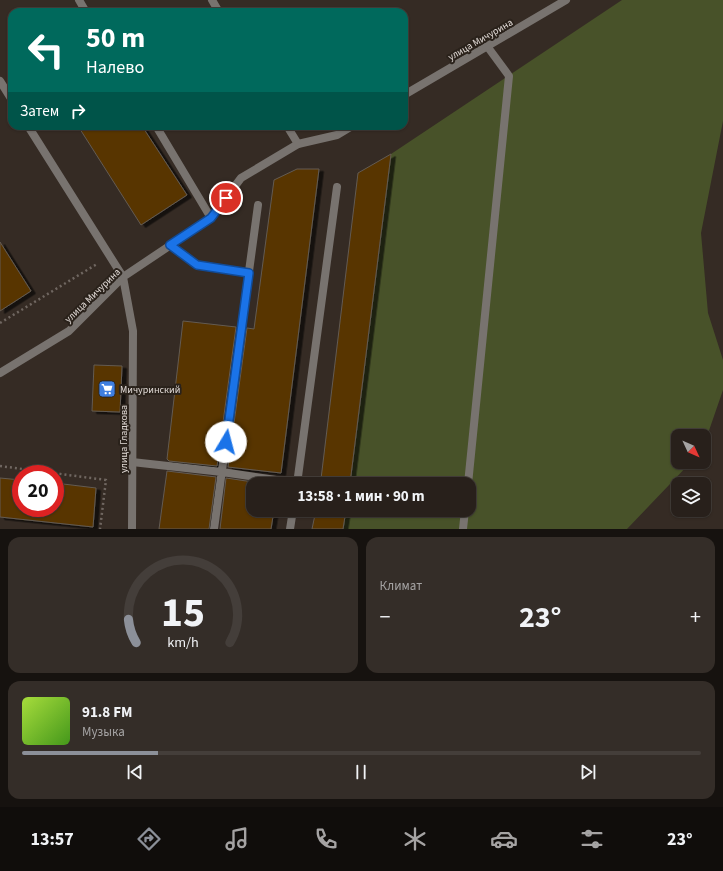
<!DOCTYPE html>
<html lang="ru">
<meta charset="utf-8">
<style>
:root{--surface:#28201b;--page:#342d28;--text:#f1f3f6;--muted:#a5a3a3;--line:#443e3a;--accent:#8c9099}
body{margin:0;font-family:"Source Sans 3",sans-serif;background:var(--page);color:var(--text);height:100vh;display:flex;flex-direction:column;font-size:15px;white-space:nowrap}
*{box-sizing:border-box;margin:0}
p{font-size:13px;color:var(--muted)}
.icon{flex:none;width:22px;height:22px;fill:none;stroke:currentColor;stroke-width:2;stroke-linecap:round;stroke-linejoin:round}
.map{position:relative;height:529px;overflow:hidden}
.side{display:flex;flex-direction:column;gap:8px;padding:8px;background:#16120f;flex:1}
.side>*{flex:none}
.guide{position:absolute;left:8px;top:8px;width:400px;height:122px;border-radius:12px;box-shadow:0 1px 3px #0004,0 0 0 1px var(--line);background:#00695c;color:#fff;overflow:hidden}
.needle{width:26px;rotate:134deg}
.controls{position:absolute;left:671px;top:429px;display:grid;gap:8px}
.controls a{display:grid;place-items:center;width:40px;height:40px;border-radius:8px;background:var(--surface);box-shadow:0 1px 3px #0004,0 0 0 1px var(--line);font-size:20px}
.speed{position:absolute;left:12px;top:465px;display:flex;gap:8px;font-size:20px;font-weight:700;text-align:center}
.speed>*{display:grid;place-content:center;width:52px;height:52px;border-radius:50%;background:var(--surface);box-shadow:0 1px 3px #0004,0 0 0 1px var(--line);line-height:1}
.speed .limit{border:6px solid #d22;background:#fff;color:#111}
.pin{position:absolute;display:grid;place-items:center;width:34px;height:34px;color:#fff;margin:-17px;border:2px solid #fff;border-radius:50%;box-shadow:0 1px 4px #0007}
.me{position:absolute;width:44px;margin:-22px;rotate:8deg;stroke-linejoin:round;filter:drop-shadow(0 0 3px #0008)}
.turn{display:flex;align-items:center;gap:14px;height:84px;padding:0 12px;font-size:18px}
.turn .icon{width:52px;height:52px;stroke-width:2.5}
.turn b{display:block;font-size:28px;line-height:34px}
.then{display:flex;align-items:center;height:38px;padding:0 12px;background:#0003;gap:8px;font-size:15px}
.big{font-size:30px;font-weight:700;line-height:1.1}
.side .widget{flex:1;display:flex;flex-direction:column;justify-content:center;gap:6px;min-width:0;padding:0 14px;border-radius:12px;background:var(--page)}
.side .dial{align-items:center;gap:0}
.dial svg{height:104px;overflow:visible;fill:none;stroke:var(--line);stroke-width:7;stroke-linecap:round;text-anchor:middle}
.dial text{fill:var(--text);stroke:none}
.song{display:flex;align-items:center;gap:12px}
.cover{width:48px;height:48px;border-radius:6px;background:linear-gradient(135deg,hsl(80 70% 55%),hsl(100 70% 35%))}
.played{height:4px;border-radius:2px;background:linear-gradient(90deg,var(--accent) 20%,var(--line) 20%)}
.keys{display:flex;justify-content:space-around;direction:ltr}
.heat{display:flex;justify-content:space-between;align-items:center;font-size:22px;direction:ltr}
.side .tiles{flex:1;display:grid;gap:8px;grid-template-columns:1fr 1fr}
.widget:last-child{grid-column:span 2}
.trip{position:absolute;left:246px;top:477px;width:230px;height:40px;border-radius:12px;background:var(--surface);box-shadow:0 1px 3px #0004,0 0 0 1px var(--line);font-weight:700;line-height:40px;text-align:center}
.dock{display:flex;height:64px;justify-content:space-around;align-items:center;background:#100d0b;color:var(--muted)}
.dock .icon{width:28px;height:28px}
.dock .current{color:var(--accent)}
.dock b{font-size:18px;color:var(--text)}
.map>svg:first-child{display:block}
.green{fill:#485229}
.building{fill:#583400;stroke:#635b52;filter:url(#shadow)}
.lines{fill:none;stroke-linecap:round;stroke-linejoin:round}
.path{stroke:#706761;stroke-width:2.5;stroke-dasharray:2 3;stroke-linecap:butt}
.lane{stroke:#78736f;stroke-width:8}
.street{stroke:#78736f;stroke-width:8}
.route-casing{stroke:#114b97;stroke-width:10}
.route{stroke:#1a73e8;stroke-width:7}
.labels{text-anchor:middle;stroke-width:4;stroke-linejoin:round;paint-order:stroke}
.street-label{font-size:10px;fill:#e1dad6;stroke:#2a221b}
.poi-label{font-size:10px;fill:#e1dad6;stroke:#2a221b;text-anchor:start}
</style>
<div class="map">
<svg width="723" height="529" viewBox="0 0 723 529">
<defs>
<filter id="shadow"><feDropShadow dx="4.5" dy="2.5" stdDeviation="0" flood-color="#0009"/></filter>
</defs>
<rect width="100%" height="100%" fill="#352b24"/>
<path class="green" d="M 622,0 L 723,0 L 723,121 L 701,233 L 708,313 L 723,360 L 723,390 L 704,445 L 704,436 L 678,436 L 678,462 L 691,462 L 627,529 L 343,529 L 346,510 L 469,510 L 469,484 L 350,484 L 391,154 Z"/>
<path class="building" d="M 78,126 L 142,126 L 187,195 L 141,225 Z
M 391,154 L 350,483 L 321,479 L 358,173 Z
M 297,169 L 319,169 L 281,473 L 228,467 L 247,328 L 254,329 L 274,180 Z
M 0,242 L 31,291 L 0,311 Z
M 183,321 L 236,327 L 217,466 L 169,461 L 167,459 Z
M 94,365 L 122,366 L 120,412 L 92,411 Z
M 167,471 L 216,477 L 209,529 L 159,529 Z
M 0,478 L 21,480 L 21,508 L 55,508 L 55,483 L 96,488 L 93,527 L 0,517 Z
M 226,478 L 253,482 L 253,510 L 274,510 L 271,529 L 220,529 Z
M 316,510 L 346,510 L 343,529 L 312,529 Z"/>
<g class="lines">
<path class="path" d="M 0,323 L 97,264
M 0,466 L 106,480 L 100,529"/>
<path class="lane" d="M 79,0 L 86,12
M 212,0 L 219,12
M 0,81 L 12,100
M 28,126 L 123,277
M 156,126 L 211,218
M 287,126 L 298,144
M 170,245 L 197,265 L 249,273
M 132,462 L 222,472 L 297,483
M 297,484 L 337,187
M 468,484 L 509,76 L 487,46
M 214,529 L 258,205
M 290,529 L 293,510
M 463,529 L 465,510"/>
<path class="street" d="M 404,95 L 566,0
M 123,277 L 133,331 L 132,529
M 0,373 L 69,331 L 123,277 L 211,218 L 241,178 L 298,144 L 337,135 L 352,126"/>
</g>
<g class="lines">
<g class="route-casing">
<path id="route" d="M 226,198 L 211,218 L 170,245 L 197,265 L 249,273 L 226,442"/>
</g>
<use href="#route" class="route"/>
</g>
<defs>
<g id="supermarket-square" transform="scale(0.9)"><rect x="-9" y="-9" width="18" height="18" rx="4" fill="#3f7fe0" stroke="#2a221b"/><path d="M-6-5.5h2.5l.6 2H6L4.5 2H-2.5L-4.4-4H-6ZM-1.5 3.2a1.3 1.3 0 1 0 .1 0ZM3 3.2a1.3 1.3 0 1 0 .1 0Z" fill="#fff"/></g>
</defs>
<g fill-rule="evenodd">
<use href="#supermarket-square" x="107" y="389"/>
</g>
<g class="labels">
<g class="street-label">
<text transform="translate(480 39) rotate(-30)" y="4">улица Мичурина</text>
<text transform="translate(92 295) rotate(-44)" y="4">улица Мичурина</text>
<text transform="translate(123 439) rotate(-90)" y="4">улица Гладкова</text>
</g>
<g class="poi-label">
<text x="120" y="393">Мичуринский</text>
</g>
</g>
</svg>
<div class="controls">
<a><svg class="needle" viewBox="-14 -14 28 28"><path d="M0-13l5 13h-10z" fill="#e53935"/><path d="M0 13l5-13h-10z" fill="#a5a3a3"/></svg></a>
<a><svg class="icon" aria-label="layers" viewBox="0 0 24 24"><path d="M12 4l9 5-9 5-9-5zM3 14l9 5 9-5"/></svg></a>
</div>
<div class="speed"><div class="limit">20</div></div>
<div class="pin" style="left:226px;top:198px;background:#d93025"><svg class="icon" aria-label="arrive" viewBox="0 0 24 24"><path d="M6 21V4h12l-3 4 3 4H6"/></svg></div>
<svg class="me" style="left:226px;top:442px" viewBox="-20 -20 40 40"><circle r="19" fill="#fff"/><path d="M0-13L10 11 0 6-10 11z" fill="#1a73e8"/></svg>
<div class="trip">13:58 · 1 мин · 90 m</div>
<div class="guide">
<div class="turn"><svg class="icon" aria-label="left" viewBox="0 0 24 24"><path d="M17 20v-9H6M10 6l-5 5 5 5"/></svg><div><b>50 m</b>Налево</div></div>
<div class="then">Затем<svg class="icon" aria-label="right" viewBox="0 0 24 24"><path d="M7 20v-9h11M14 6l5 5-5 5"/></svg></div>
</div>
</div>
<section class="side">
<div class="tiles">
<div class="widget dial"><svg viewBox="0 0 100 80">
<path d="M14 69A42 42 0 1 1 86 69"/>
<path d="M14 69A42 42 0 0 1 8 51" stroke="#8c9099"/>
<text x="50" y="56" font-size="32" font-weight="700">15</text>
<text x="50" y="72" font-size="11">km/h</text>
</svg></div>
<div class="widget"><p>Климат</p>
<div class="heat"><a>−</a><b class="big">23°</b><a>+</a></div>
</div>
<div class="widget">
<div class="song"><i class="cover"></i><div><b>91.8 FM</b><p>Музыка</p></div></div>
<div class="played"></div>
<div class="keys"><svg class="icon" aria-label="previous" viewBox="0 0 24 24"><path d="M18 5L8 12l10 7zM5 5v14"/></svg><svg class="icon" aria-label="pause" viewBox="0 0 24 24"><path d="M8 5v14M16 5v14"/></svg><svg class="icon" aria-label="next" viewBox="0 0 24 24"><path d="M6 5l10 7-10 7zM19 5v14"/></svg></div>
</div>
</div>
</section>
<nav class="dock">
<b>13:57</b>
<svg class="icon current" aria-label="directions" viewBox="0 0 24 24"><path d="M12 3l9 9-9 9-9-9zM9 14v-3h6M13 9l2 2-2 2"/></svg>
<svg class="icon" aria-label="music" viewBox="0 0 24 24"><path d="M9 18V5l10-2v13"/><circle cx="6" cy="18" r="3"/><circle cx="16" cy="16" r="3"/></svg>
<svg class="icon" aria-label="phone" viewBox="0 0 24 24"><path d="M5 4h4l2 5-3 2q2 4 5 5l2-3 5 2v4C11 20 4 13 5 4z"/></svg>
<svg class="icon" aria-label="climate" viewBox="0 0 24 24"><path d="M12 3v18M4 7l16 10M4 17L20 7"/></svg>
<svg class="icon" aria-label="car" viewBox="0 0 24 24"><path d="M5 17H2v-5l4-1 3-4h7l3 4 3 1v5h-3M9 17h6M6 11h13"/><circle cx="7" cy="17" r="2"/><circle cx="17" cy="17" r="2"/></svg>
<svg class="icon" aria-label="filters" viewBox="0 0 24 24"><path d="M4 7h16M4 17h16"/><circle cx="9" cy="7" r="2"/><circle cx="15" cy="17" r="2"/></svg>
<b>23°</b>
</nav>
